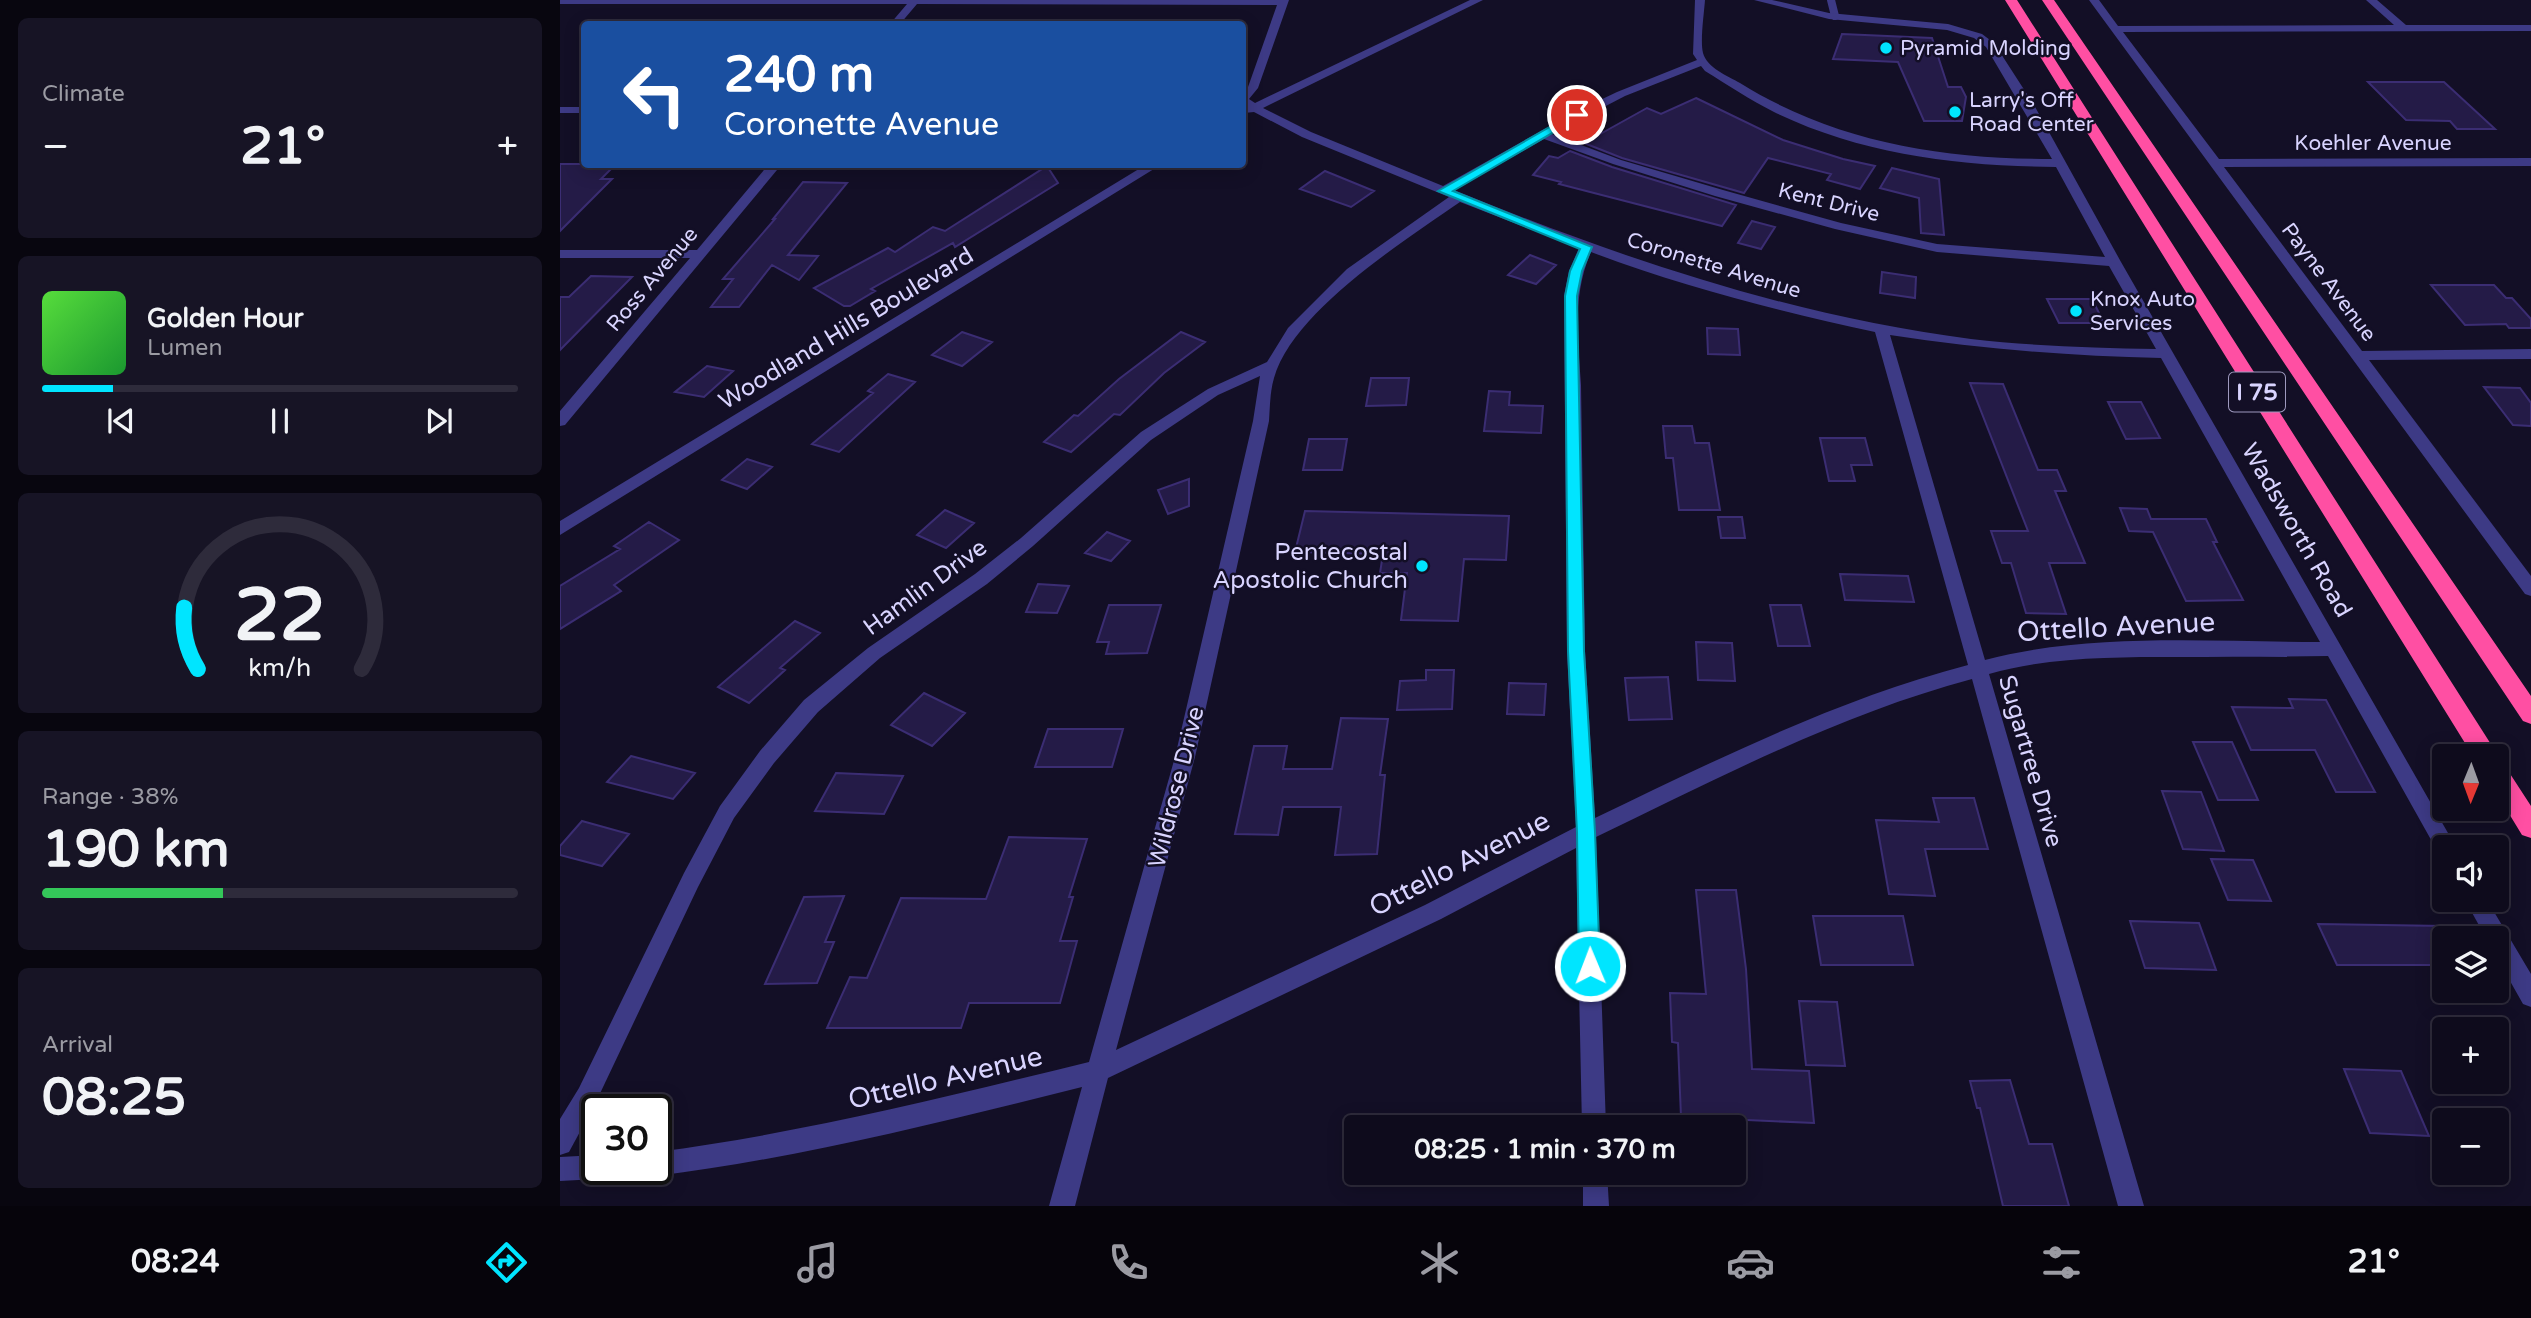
<!DOCTYPE html>
<meta charset="utf-8">
<style>
:root{--surface:#0e0b1c;--page:#171425;--text:#f1f3f6;--muted:#9b9ba3;--line:#2e2b3b;--accent:#00e5ff}
body{margin:0;font-family:"Varela Round",sans-serif;background:var(--page);color:var(--text);height:100vh;display:flex;flex-direction:column;font-size:26px;white-space:nowrap}
*{box-sizing:border-box;margin:0}
p{font-size:23px;color:var(--muted)}
.icon{flex:none;width:38px;height:38px;fill:none;stroke:currentColor;stroke-width:2;stroke-linecap:round;stroke-linejoin:round}
.map{position:relative;flex:1;overflow:hidden}
.details{display:flex;flex-direction:column;gap:18px;padding:18px;background:#08060f;width:560px}
.details>*{flex:none}
.banner{position:absolute;left:21px;top:21px;width:665px;height:147px;border-radius:7px;box-shadow:0 4px 18px #0003,0 0 0 2px var(--line);background:#1a4fa0;color:#fff;overflow:hidden}
.needle{width:46px;rotate:181deg}
.fabs{position:absolute;left:1872px;top:744px;display:grid;gap:14px}
.fabs a{display:grid;place-items:center;width:77px;height:77px;border-radius:7px;background:var(--surface);box-shadow:0 4px 18px #0003,0 0 0 2px var(--line);font-size:35px}
.speed{position:absolute;left:21px;top:1094px;display:flex;gap:14px;font-size:35px;font-weight:700;text-align:center}
.speed>*{display:grid;place-content:center;width:91px;height:91px;border-radius:50%;background:var(--surface);box-shadow:0 4px 18px #0003,0 0 0 2px var(--line);line-height:1}
.speed .limit{border:4px solid #111;border-radius:10px;background:#fff;color:#111}
.pin{position:absolute;display:grid;place-items:center;width:60px;height:60px;color:#fff;margin:-30px;border:4px solid #fff;border-radius:50%;box-shadow:0 2px 7px #0007}
.me{position:absolute;width:77px;margin:-38px;rotate:359deg;stroke-linejoin:round;filter:drop-shadow(0 0 5px #0008)}
.turn{display:flex;align-items:center;gap:24px;height:147px;padding:0 28px;font-size:32px}
.turn .icon{width:91px;height:91px;stroke-width:2.5}
.turn b{display:block;font-size:49px;line-height:60px}
.big{font-size:52px;font-weight:700;line-height:1.1}
.details .widget{flex:1;display:flex;flex-direction:column;justify-content:center;gap:10px;min-width:0;padding:0 24px;border-radius:10px;background:var(--page)}
.details .dial{align-items:center;gap:0}
.dial svg{height:182px;overflow:visible;fill:none;stroke:var(--line);stroke-width:7;stroke-linecap:round;text-anchor:middle}
.dial text{fill:var(--text);stroke:none}
.song{display:flex;align-items:center;gap:21px}
.cover{width:84px;height:84px;border-radius:10px;background:linear-gradient(135deg,hsl(110 70% 55%),hsl(130 70% 35%))}
.played{height:7px;border-radius:4px;background:linear-gradient(90deg,var(--accent) 15%,var(--line) 15%)}
.keys{display:flex;justify-content:space-around;direction:ltr}
.heat{display:flex;justify-content:space-between;align-items:center;font-size:38px;direction:ltr}
.charge{height:10px;border-radius:5px;background:linear-gradient(90deg,#34c759 38%,var(--line) 0)}
.trip{position:absolute;left:784px;top:1115px;width:402px;height:70px;border-radius:7px;background:var(--surface);box-shadow:0 4px 18px #0003,0 0 0 2px var(--line);font-weight:700;line-height:70px;text-align:center}
.menu{display:flex;height:112px;justify-content:space-around;align-items:center;background:#06040b;color:var(--muted)}
.menu .icon{width:49px;height:49px}
.menu .on{color:var(--accent)}
.menu b{font-size:32px;color:var(--text)}
main{display:flex;flex:1;min-height:0}
.map>svg:first-child{display:block}
.building{fill:#241b47;stroke:#3b2d73;stroke-width:2}
.lines{fill:none;stroke-linecap:round;stroke-linejoin:round}
.service{stroke:#3d3a85;stroke-width:8}
.minor{fill:#3d3a85;fill-rule:evenodd}
.motorway{fill:#ff4fa3;fill-rule:evenodd}
.route{fill:#00e5ff;stroke:#0095a6;stroke-width:2}
.poi-dot{fill:#00e5ff;stroke:#130f26;stroke-width:2.5}
.labels{text-anchor:middle;stroke-width:5;stroke-linejoin:round;paint-order:stroke}
.far-poi-label{font-size:21px;fill:#d9d4ff;stroke:#130f26;text-anchor:start}
.far-street-label{font-size:21px;fill:#d9d4ff;stroke:#130f26}
.shield{fill:#130f26;stroke:#9e99be;stroke-width:2}
.shield-label{font-size:23px;font-weight:bold;fill:#d9d4ff}
.street-label{font-size:24px;fill:#d9d4ff;stroke:#130f26}
.poi-label{font-size:24px;fill:#d9d4ff;stroke:#130f26;text-anchor:end}
.near-street-label{font-size:28px;fill:#d9d4ff;stroke:#130f26}
</style>
<main>
<section class="details">
<div class="widget"><p>Climate</p>
<div class="heat"><a>−</a><b class="big">21°</b><a>+</a></div>
</div>
<div class="widget">
<div class="song"><i class="cover"></i><div><b>Golden Hour</b><p>Lumen</p></div></div>
<div class="played"></div>
<div class="keys"><svg class="icon" aria-label="previous" viewBox="0 0 24 24"><path d="M18 5L8 12l10 7zM5 5v14"/></svg><svg class="icon" aria-label="pause" viewBox="0 0 24 24"><path d="M8 5v14M16 5v14"/></svg><svg class="icon" aria-label="next" viewBox="0 0 24 24"><path d="M6 5l10 7-10 7zM19 5v14"/></svg></div>
</div>
<div class="widget dial"><svg viewBox="0 0 100 80">
<path d="M14 69A42 42 0 1 1 86 69"/>
<path d="M14 69A42 42 0 0 1 8 42" stroke="#00e5ff"/>
<text x="50" y="56" font-size="32" font-weight="700">22</text>
<text x="50" y="72" font-size="11">km/h</text>
</svg></div>
<div class="widget"><p>Range · 38%</p><b class="big">190 km</b><div class="charge"></div></div>
<div class="widget"><p>Arrival</p><b class="big">08:25</b></div>
</section>
<div class="map">
<svg width="1971" height="1206" viewBox="0 0 1971 1206">
<rect width="100%" height="100%" fill="#130f26"/>
<path class="building" d="M 1282,34 L 1372,38 L 1388,87 L 1401,87 L 1406,97 L 1402,121 L 1364,121 L 1338,62 L 1273,59 Z
M 1808,82 L 1884,82 L 1935,129 L 1897,129 L 1890,121 L 1846,120 Z
M 1136,98 L 1223,140 L 1283,159 L 1315,166 L 1300,189 L 1267,180 L 1271,174 L 1208,158 L 1184,193 L 1062,158 L 1024,143 L 1087,108 L 1101,114 Z
M 1010,151 L 1052,167 L 1176,205 L 1162,226 L 999,184 L 1001,182 L 973,175 L 989,156 L 998,158 Z
M 0,164 L 56,164 L 41,179 L 52,179 L 0,231 Z
M 487,166 L 498,183 L 395,247 L 393,243 L 311,289 L 315,291 L 290,306 L 284,306 L 254,288 L 328,248 L 335,252 L 373,227 L 385,231 Z
M 1332,168 L 1379,179 L 1384,235 L 1361,233 L 1359,198 L 1320,188 Z
M 765,171 L 814,191 L 791,207 L 740,189 Z
M 243,182 L 287,183 L 228,255 L 258,256 L 239,280 L 212,265 L 179,307 L 151,307 L 173,279 L 163,279 L 215,219 L 213,219 Z
M 1192,221 L 1215,227 L 1201,249 L 1178,243 Z
M 970,255 L 996,265 L 976,284 L 948,275 Z
M 1322,272 L 1356,277 L 1355,298 L 1320,293 Z
M 31,276 L 72,277 L 0,350 L 0,297 L 9,297 Z
M 1871,285 L 1934,285 L 1946,298 L 1952,298 L 1971,319 L 1971,328 L 1949,328 L 1946,324 L 1905,325 Z
M 1487,299 L 1532,299 L 1544,323 L 1499,323 Z
M 1147,328 L 1178,329 L 1180,355 L 1148,354 Z
M 402,332 L 432,342 L 402,366 L 372,355 Z
M 621,332 L 645,342 L 604,373 L 560,415 L 554,414 L 511,452 L 484,442 L 514,415 L 518,416 L 559,379 Z
M 147,366 L 173,371 L 144,397 L 115,392 Z
M 328,374 L 355,382 L 279,452 L 252,444 L 313,393 L 308,391 Z
M 811,378 L 849,378 L 846,405 L 806,406 Z
M 1410,383 L 1443,384 L 1478,470 L 1497,470 L 1506,491 L 1495,491 L 1525,563 L 1489,563 L 1506,614 L 1466,613 L 1451,563 L 1442,563 L 1431,531 L 1468,531 Z
M 1924,387 L 1960,388 L 1971,403 L 1971,426 L 1953,425 Z
M 929,391 L 950,392 L 949,405 L 983,406 L 981,433 L 924,431 Z
M 1548,402 L 1581,402 L 1600,438 L 1566,439 Z
M 1103,426 L 1132,426 L 1135,443 L 1149,443 L 1160,510 L 1119,510 L 1113,458 L 1106,458 Z
M 1260,438 L 1305,438 L 1312,465 L 1291,465 L 1295,481 L 1269,481 Z
M 749,439 L 787,439 L 782,470 L 743,470 Z
M 187,459 L 212,467 L 187,489 L 162,480 Z
M 629,479 L 629,506 L 608,514 L 598,490 Z
M 1560,508 L 1587,509 L 1591,519 L 1646,519 L 1657,542 L 1653,542 L 1683,600 L 1626,601 L 1593,532 L 1569,531 Z
M 385,510 L 414,523 L 386,548 L 357,535 Z
M 745,511 L 949,516 L 946,560 L 904,559 L 898,621 L 841,620 L 847,573 L 820,573 L 823,554 L 735,552 Z
M 1158,517 L 1182,517 L 1185,538 L 1161,538 Z
M 89,522 L 119,540 L 54,585 L 61,591 L 0,629 L 0,586 L 60,549 L 54,546 Z
M 547,532 L 570,541 L 551,561 L 525,553 Z
M 1280,574 L 1348,576 L 1354,602 L 1285,600 Z
M 478,584 L 509,586 L 497,613 L 466,612 Z
M 549,605 L 601,605 L 587,653 L 546,654 L 549,642 L 537,642 Z
M 1210,605 L 1241,605 L 1250,646 L 1218,646 Z
M 235,621 L 260,633 L 220,668 L 225,670 L 189,703 L 158,687 Z
M 1136,642 L 1172,643 L 1175,681 L 1138,680 Z
M 866,670 L 894,670 L 892,709 L 837,710 L 840,681 L 866,680 Z
M 1108,677 L 1112,719 L 1069,720 L 1065,678 Z
M 949,683 L 986,684 L 984,715 L 947,714 Z
M 364,693 L 405,713 L 372,746 L 331,725 Z
M 1729,699 L 1766,700 L 1815,792 L 1776,792 L 1755,750 L 1691,750 L 1672,707 L 1733,708 Z
M 781,718 L 828,719 L 820,775 L 825,775 L 817,854 L 775,855 L 781,807 L 723,807 L 718,835 L 675,834 L 694,746 L 727,746 L 723,769 L 772,769 Z
M 488,729 L 563,729 L 552,767 L 475,767 Z
M 1633,742 L 1672,742 L 1698,800 L 1658,800 Z
M 71,756 L 135,773 L 113,799 L 47,782 Z
M 276,773 L 343,776 L 324,814 L 255,811 Z
M 1602,791 L 1641,792 L 1664,851 L 1623,849 Z
M 1373,798 L 1414,798 L 1428,849 L 1365,849 L 1375,896 L 1329,894 L 1316,820 L 1379,822 Z
M 22,821 L 69,834 L 42,866 L 0,855 L 0,846 Z
M 449,837 L 527,839 L 509,897 L 513,897 L 500,941 L 517,941 L 500,1003 L 409,1003 L 401,1028 L 267,1028 L 290,977 L 307,978 L 341,898 L 426,899 Z
M 1651,859 L 1693,860 L 1711,901 L 1668,900 Z
M 1136,890 L 1176,890 L 1186,969 L 1192,1069 L 1249,1071 L 1254,1123 L 1121,1117 L 1118,1043 L 1112,1042 L 1110,993 L 1146,994 Z
M 284,896 L 265,942 L 274,942 L 257,983 L 205,984 L 244,897 Z
M 1253,916 L 1343,916 L 1353,965 L 1261,965 Z
M 1570,921 L 1639,923 L 1656,970 L 1585,968 Z
M 1758,924 L 1885,926 L 1885,965 L 1777,965 Z
M 1239,1001 L 1277,1002 L 1285,1066 L 1246,1065 Z
M 1784,1069 L 1841,1071 L 1869,1136 L 1810,1133 Z
M 1450,1080 L 1469,1144 L 1492,1144 L 1509,1206 L 1443,1206 L 1420,1108 L 1417,1108 L 1410,1081 Z"/>
<g class="lines">
<path class="service" d="M 1271,0 L 1275,16"/>
<path class="minor" d="M 0,0 L 729,0 L 698,88 L 689,99 L 695,103 L 910,0 L 923,0 L 703,108 L 751,132 L 883,186 L 1013,113 L 1057,92 L 1137,60 L 1133,54 L 1135,0 L 1145,0 C 1144,14 1140,41 1143,53 C 1147,68 1168,76 1180,83 C 1275,142 1381,159 1492,159 L 1426,47 L 1414,38 L 1387,30 L 1269,19 L 1194,0 L 1212,0 L 1269,13 L 1388,24 L 1422,34 L 1434,43 L 1474,105 L 1561,262 L 1896,847 L 1885,847 L 1885,856 L 1879,854 L 1768,656 C 1718,657 1667,657 1617,657 C 1554,657 1489,657 1429,674 L 1584,1206 L 1558,1206 L 1412,679 C 1281,714 1158,778 1036,837 L 1046,1127 L 1022,1127 L 1016,848 L 881,919 L 548,1078 L 515,1206 L 489,1206 L 522,1087 C 381,1122 240,1158 96,1176 L 87,1173 L 86,1169 L 96,1169 L 96,1152 C 243,1133 386,1097 529,1062 L 615,757 L 693,421 L 700,376 L 658,395 L 591,440 L 473,546 L 427,584 L 320,658 L 258,712 L 214,763 L 174,818 L 138,887 L 35,1104 L 9,1152 L 0,1155 L 0,1119 L 19,1088 L 124,873 L 160,806 L 200,751 L 244,700 L 308,648 L 415,574 L 461,538 L 581,432 L 648,389 L 707,362 L 728,328 L 787,269 L 889,197 L 742,137 L 694,112 L 684,113 L 682,111 L 687,107 L 682,105 L 682,93 L 688,87 L 717,5 L 357,4 L 340,24 L 330,24 L 347,4 L 0,4 ZM 1141,66 L 1145,71 C 1168,85 1190,100 1214,112 C 1303,155 1399,166 1496,167 L 1545,257 L 1377,244 L 1281,223 L 1163,190 L 1061,160 L 992,134 L 1065,96 ZM 984,139 L 1053,164 L 1155,196 L 1275,229 L 1377,252 L 1549,266 L 1596,349 C 1535,348 1473,346 1411,339 C 1232,316 1060,258 894,190 ZM 900,202 L 1019,248 L 1009,271 L 1004,296 L 1007,651 L 1016,827 L 865,905 L 556,1050 L 635,757 L 709,421 C 710,407 710,391 714,378 C 733,311 844,241 900,202 ZM 1031,252 C 1123,287 1219,311 1315,332 L 1408,665 C 1278,699 1156,760 1035,818 L 1025,651 L 1021,385 C 1018,340 1012,295 1031,252 ZM 1330,335 C 1421,349 1510,356 1601,358 L 1760,642 C 1652,642 1530,632 1425,660 Z
M 1529,0 L 1539,0 L 1558,26 L 1834,25 L 1806,0 L 1817,0 L 1846,25 L 1971,25 L 1971,31 L 1563,32 L 1659,159 L 1971,158 L 1971,166 L 1664,167 L 1802,351 L 1971,349 L 1971,359 L 1809,360 L 1971,576 L 1971,596 L 1965,594 Z
M 0,107 L 24,107 L 24,113 L 0,113 Z
M 209,164 L 222,164 L 5,425 L 0,426 L 0,411 L 130,258 L 0,258 L 0,250 L 137,250 Z
M 587,164 L 602,164 L 0,535 L 0,521 Z
M 1905,900 L 1927,900 L 1971,974 L 1971,1007 L 1963,1004 L 1937,958 L 1937,938 L 1926,938 Z
M 37,1155 L 37,1169 L 49,1169 L 46,1176 L 37,1179 L 0,1181 L 0,1157 Z
M 1023,1172 L 1047,1172 L 1049,1206 L 1023,1206 Z"/>
<path class="motorway" d="M 1445,0 L 1457,0 L 1934,749 L 1938,756 L 1937,757 L 1913,756 Z
M 1482,0 L 1494,0 L 1971,696 L 1971,724 L 1963,721 Z
M 1937,763 L 1945,766 L 1971,806 L 1971,838 L 1962,835 L 1937,794 Z"/>
</g>
<path class="route" d="M 1014,113 L 1023,115 L 893,191 L 1032,247 L 1022,271 L 1017,296 L 1024,651 L 1035,832 L 1040,966 L 1037,973 L 1030,976 L 1022,973 L 1019,966 L 1017,832 L 1008,651 L 1005,296 L 1010,271 L 1020,249 L 878,191 Z"/>
<g class="poi-dot">
<circle cx="1326" cy="48" r="7"/>
<circle cx="1395" cy="112" r="7"/>
<circle cx="1516" cy="311" r="7"/>
<circle cx="862" cy="566" r="7"/>
</g>
<g class="labels">
<g class="far-poi-label">
<text x="1340" y="55">Pyramid Molding</text>
<text x="1409" y="107">Larry's Off<tspan x="1409" dy="24">Road Center</tspan></text>
<text x="1530" y="306">Knox Auto<tspan x="1530" dy="24">Services</tspan></text>
</g>
<g class="far-street-label">
<text x="1813" y="150">Koehler Avenue</text>
<text transform="translate(1269 202) rotate(14)" y="7">Kent Drive</text>
<text transform="translate(1154 265) rotate(17)" y="7">Coronette Avenue</text>
<text transform="translate(92 279) rotate(-50)" y="7">Ross Avenue</text>
<text transform="translate(1769 282) rotate(53)" y="7">Payne Avenue</text>
</g>
<rect class="shield" x="1669" y="372.5" width="56" height="39" rx="5"/>
<g class="shield-label">
<text x="1697" y="400">I 75</text>
</g>
<g class="street-label">
<text transform="translate(286 328) rotate(-31)" y="8">Woodland Hills Boulevard</text>
<text transform="translate(1737 530) rotate(60)" y="8">Wadsworth Road</text>
<text transform="translate(365 587) rotate(-36)" y="8">Hamlin Drive</text>
<text transform="translate(1471 761) rotate(74)" y="8">Sugartree Drive</text>
<text transform="translate(616 787) rotate(-76)" y="8">Wildrose Drive</text>
</g>
<g class="poi-label">
<text x="848" y="560">Pentecostal<tspan x="848" dy="28">Apostolic Church</tspan></text>
</g>
<g class="near-street-label">
<text transform="translate(1556 626) rotate(-3)" y="10">Ottello Avenue</text>
<text transform="translate(899 863) rotate(-27)" y="10">Ottello Avenue</text>
<text transform="translate(385 1077) rotate(-13)" y="10">Ottello Avenue</text>
</g>
</g>
</svg>
<div class="fabs">
<a><svg class="needle" viewBox="-14 -14 28 28"><path d="M0-13l5 13h-10z" fill="#e53935"/><path d="M0 13l5-13h-10z" fill="#9b9ba3"/></svg></a>
<a><svg class="icon" aria-label="sound" viewBox="0 0 24 24"><path d="M4 9h4l5-4v14l-5-4H4zM17 9q2 3 0 6"/></svg></a>
<a><svg class="icon" aria-label="layers" viewBox="0 0 24 24"><path d="M12 4l9 5-9 5-9-5zM3 14l9 5 9-5"/></svg></a>
<a>+</a>
<a>−</a>
</div>
<div class="speed"><div class="limit">30</div></div>
<div class="pin" style="left:1017px;top:115px;background:#d93025"><svg class="icon" aria-label="arrive" viewBox="0 0 24 24"><path d="M6 21V4h12l-3 4 3 4H6"/></svg></div>
<svg class="me" style="left:1030px;top:966px" viewBox="-20 -20 40 40"><circle r="17" fill="#00e5ff" stroke="#fff" stroke-width="3"/><path d="M0-11L8 9 0 5-8 9z" fill="#fff"/></svg>
<div class="trip">08:25 · 1 min · 370 m</div>
<div class="banner">
<div class="turn"><svg class="icon" aria-label="left" viewBox="0 0 24 24"><path d="M17 20v-9H6M10 6l-5 5 5 5"/></svg><div><b>240 m</b>Coronette Avenue</div></div>
</div>
</div>
</main>
<nav class="menu">
<b>08:24</b>
<svg class="icon on" aria-label="directions" viewBox="0 0 24 24"><path d="M12 3l9 9-9 9-9-9zM9 14v-3h6M13 9l2 2-2 2"/></svg>
<svg class="icon" aria-label="music" viewBox="0 0 24 24"><path d="M9 18V5l10-2v13"/><circle cx="6" cy="18" r="3"/><circle cx="16" cy="16" r="3"/></svg>
<svg class="icon" aria-label="phone" viewBox="0 0 24 24"><path d="M5 4h4l2 5-3 2q2 4 5 5l2-3 5 2v4C11 20 4 13 5 4z"/></svg>
<svg class="icon" aria-label="climate" viewBox="0 0 24 24"><path d="M12 3v18M4 7l16 10M4 17L20 7"/></svg>
<svg class="icon" aria-label="car" viewBox="0 0 24 24"><path d="M5 17H2v-5l4-1 3-4h7l3 4 3 1v5h-3M9 17h6M6 11h13"/><circle cx="7" cy="17" r="2"/><circle cx="17" cy="17" r="2"/></svg>
<svg class="icon" aria-label="filters" viewBox="0 0 24 24"><path d="M4 7h16M4 17h16"/><circle cx="9" cy="7" r="2"/><circle cx="15" cy="17" r="2"/></svg>
<b>21°</b>
</nav>
